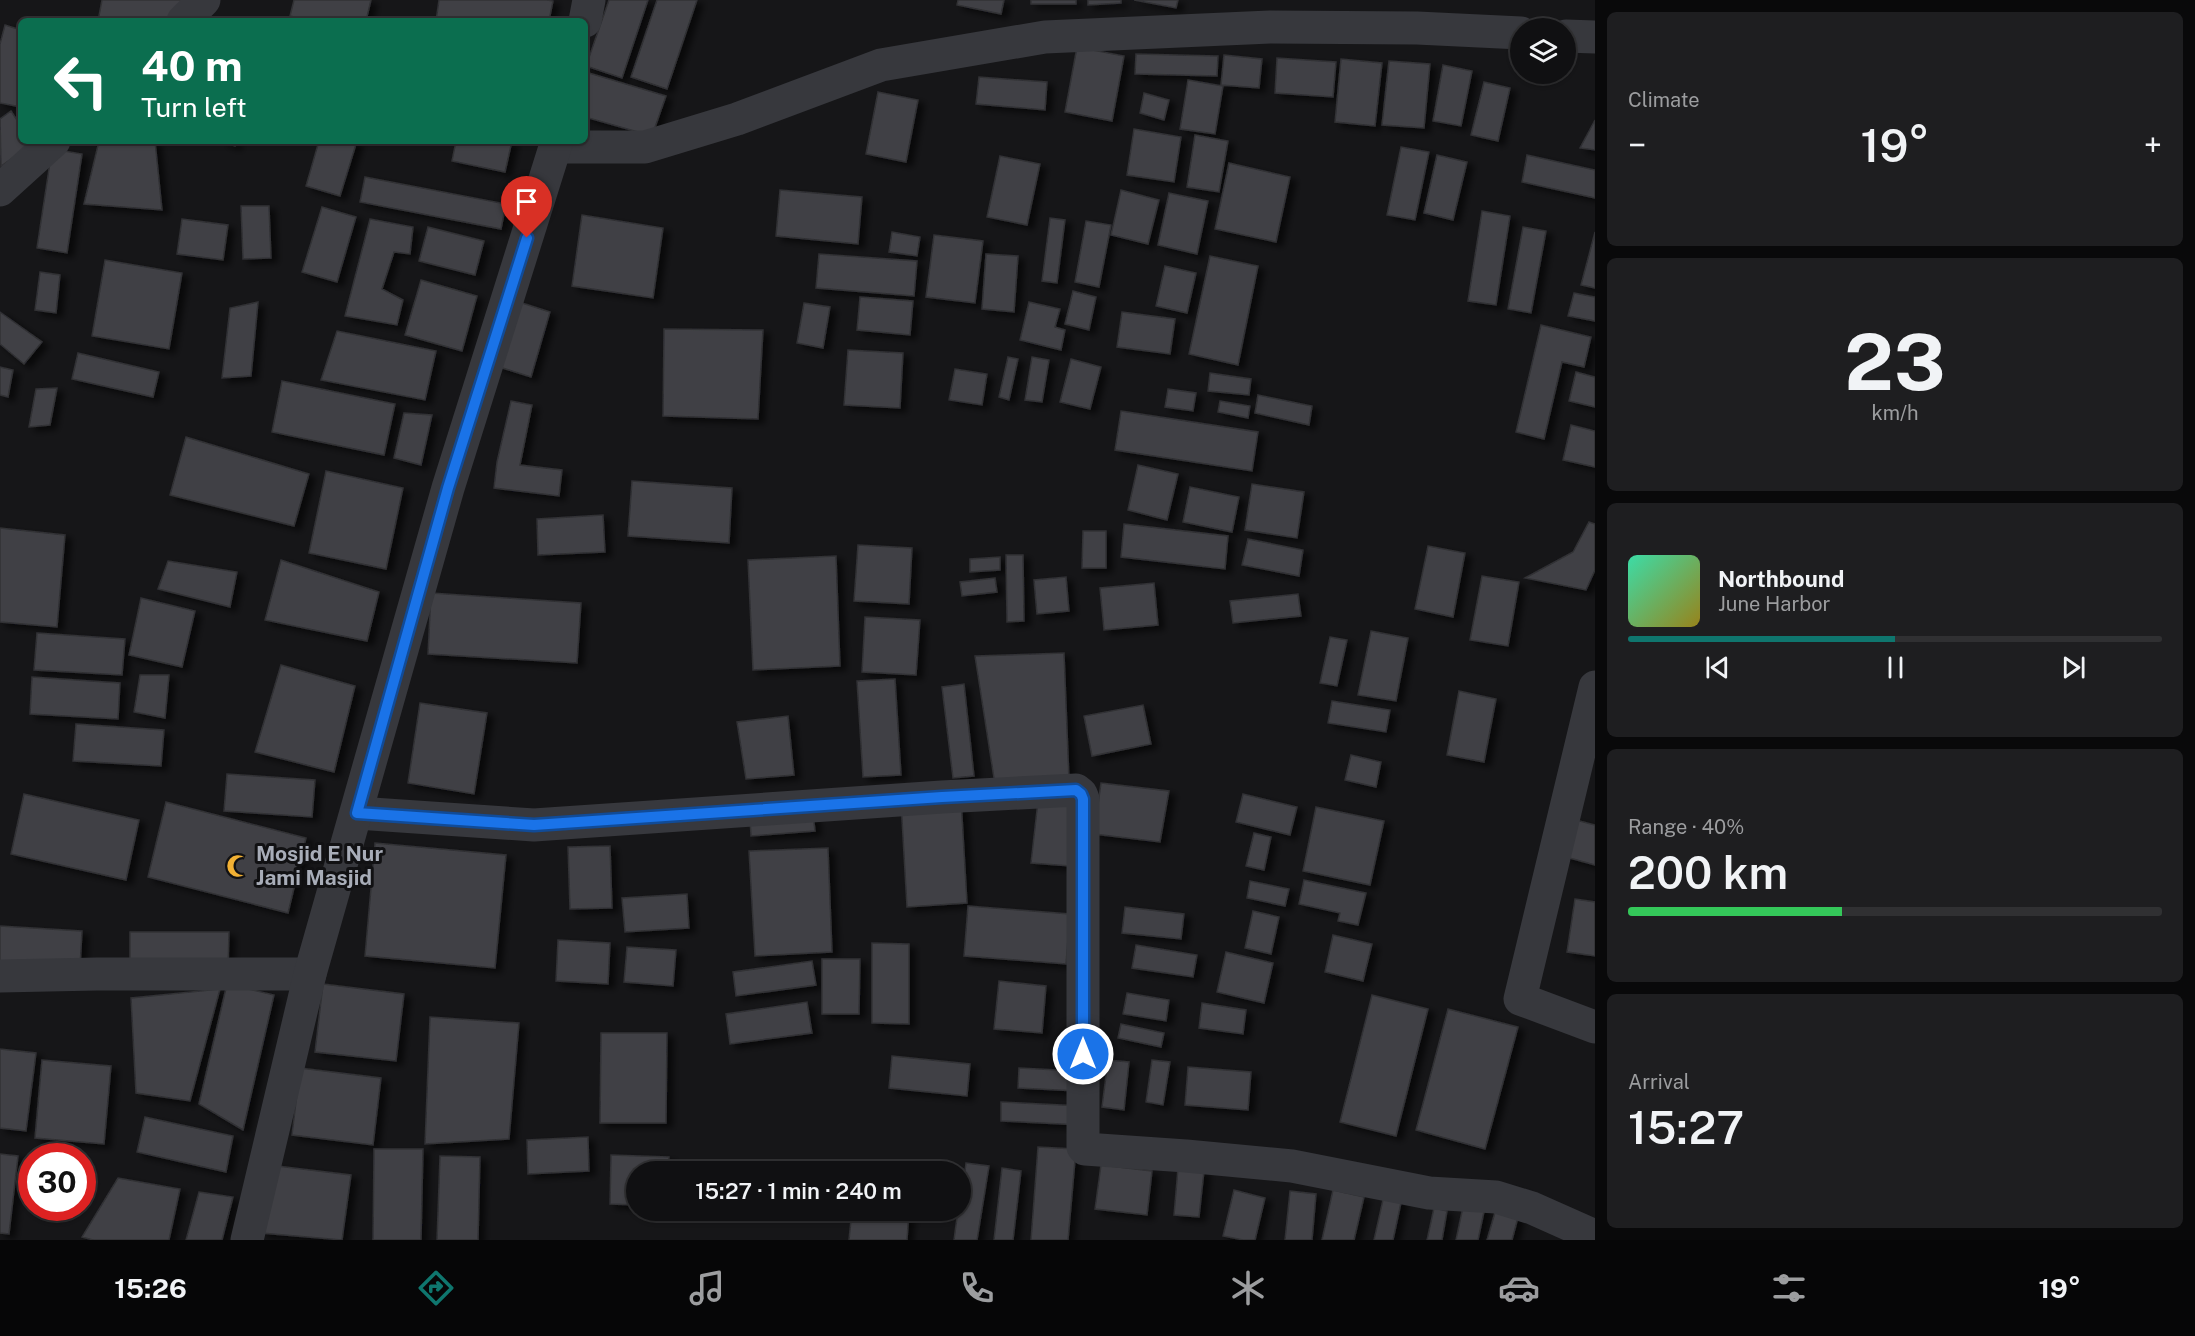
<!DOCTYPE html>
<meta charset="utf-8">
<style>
:root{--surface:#101012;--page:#1e1e20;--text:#f1f3f6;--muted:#9c9d9f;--line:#303032;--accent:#0f766e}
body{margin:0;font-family:"Public Sans",sans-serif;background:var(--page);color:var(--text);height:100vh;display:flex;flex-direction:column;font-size:22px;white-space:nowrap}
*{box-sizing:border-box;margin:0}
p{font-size:20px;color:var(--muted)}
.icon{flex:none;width:33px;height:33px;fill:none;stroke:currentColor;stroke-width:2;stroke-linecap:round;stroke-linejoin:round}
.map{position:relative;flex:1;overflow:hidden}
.sheet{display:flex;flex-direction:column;gap:12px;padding:12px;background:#09090a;width:600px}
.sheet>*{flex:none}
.hud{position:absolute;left:18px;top:18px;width:570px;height:126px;border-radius:9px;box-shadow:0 2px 4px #0004,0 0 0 2px var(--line);background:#0b6e4f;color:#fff;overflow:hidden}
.tools{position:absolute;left:1510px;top:18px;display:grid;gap:12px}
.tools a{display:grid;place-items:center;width:66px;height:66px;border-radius:50%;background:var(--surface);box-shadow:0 2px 4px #0004,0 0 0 2px var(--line);font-size:30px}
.speed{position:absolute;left:18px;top:1143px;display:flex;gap:12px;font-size:30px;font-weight:700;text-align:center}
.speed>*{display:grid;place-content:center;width:78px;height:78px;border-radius:50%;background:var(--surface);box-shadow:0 2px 4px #0004,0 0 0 2px var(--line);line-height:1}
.speed .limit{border:9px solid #d22;background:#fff;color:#111}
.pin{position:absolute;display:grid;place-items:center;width:51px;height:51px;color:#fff;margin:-62px -26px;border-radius:50% 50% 50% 0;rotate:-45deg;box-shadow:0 0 6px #0007}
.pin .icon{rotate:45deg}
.me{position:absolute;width:66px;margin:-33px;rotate:0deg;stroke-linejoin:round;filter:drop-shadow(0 0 4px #0008)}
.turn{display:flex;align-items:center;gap:21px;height:126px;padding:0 24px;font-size:27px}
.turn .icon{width:78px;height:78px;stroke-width:2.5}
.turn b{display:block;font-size:42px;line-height:51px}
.big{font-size:45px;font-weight:600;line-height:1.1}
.sheet .widget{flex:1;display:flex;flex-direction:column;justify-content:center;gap:9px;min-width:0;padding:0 21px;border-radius:9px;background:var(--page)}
.sheet .dial{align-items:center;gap:0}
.dial b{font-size:78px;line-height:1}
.song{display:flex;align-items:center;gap:18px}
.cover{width:72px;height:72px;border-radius:9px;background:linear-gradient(135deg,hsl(160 70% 55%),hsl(50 70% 35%))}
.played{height:6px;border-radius:3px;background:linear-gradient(90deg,var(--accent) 50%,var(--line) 50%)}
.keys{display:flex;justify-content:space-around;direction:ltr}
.heat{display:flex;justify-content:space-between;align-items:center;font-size:33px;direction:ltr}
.charge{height:9px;border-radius:4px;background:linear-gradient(90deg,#34c759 40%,var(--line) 0)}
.trip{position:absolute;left:626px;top:1161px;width:345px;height:60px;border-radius:30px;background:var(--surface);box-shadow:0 2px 4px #0004,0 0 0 2px var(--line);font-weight:600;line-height:60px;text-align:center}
.tab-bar{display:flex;height:96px;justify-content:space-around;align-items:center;background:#060607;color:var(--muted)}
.tab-bar .icon{width:42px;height:42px}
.tab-bar .on{color:var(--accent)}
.tab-bar b{font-size:27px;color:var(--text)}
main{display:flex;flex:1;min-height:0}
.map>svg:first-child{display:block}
.building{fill:#404145;stroke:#303034;stroke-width:1.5;filter:url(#shadow)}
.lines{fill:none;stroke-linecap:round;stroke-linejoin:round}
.minor{stroke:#37383d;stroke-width:33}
.tertiary{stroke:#37383d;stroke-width:33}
.route-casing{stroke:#114b97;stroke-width:15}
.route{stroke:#1a73e8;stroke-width:10}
.labels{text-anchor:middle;stroke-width:6;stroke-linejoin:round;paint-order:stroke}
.poi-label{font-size:21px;font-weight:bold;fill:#a8adb8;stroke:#111113;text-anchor:start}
</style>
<main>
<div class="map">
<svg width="1595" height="1240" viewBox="0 0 1595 1240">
<defs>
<filter id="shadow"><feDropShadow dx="6" dy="4" stdDeviation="3" flood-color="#0009"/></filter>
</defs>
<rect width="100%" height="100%" fill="#161618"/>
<path class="building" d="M 102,0 L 189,0 L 165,21 L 98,21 Z
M 294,0 L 371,0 L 366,21 L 312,21 L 290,16 Z
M 439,0 L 547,0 L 553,1 L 549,21 L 436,21 Z
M 609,0 L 648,0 L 622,78 L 586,66 Z
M 657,0 L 697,0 L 667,89 L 631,77 Z
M 958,0 L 1004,0 L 1001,14 L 957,5 Z
M 1031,0 L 1076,0 L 1076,4 L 1031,4 Z
M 1088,0 L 1121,0 L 1121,3 L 1088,5 Z
M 1134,0 L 1178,0 L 1176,8 Z
M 5,25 L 21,30 L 21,107 L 0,103 L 0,44 Z
M 1077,47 L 1124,56 L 1112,121 L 1065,112 Z
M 1136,54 L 1218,56 L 1217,76 L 1135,74 Z
M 1224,55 L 1262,59 L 1259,88 L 1221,85 Z
M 1277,58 L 1336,62 L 1333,97 L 1275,93 Z
M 1341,59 L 1382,63 L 1375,126 L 1335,122 Z
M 1389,61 L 1430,64 L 1424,128 L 1382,125 Z
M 1443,65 L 1472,71 L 1461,126 L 1433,121 Z
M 589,73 L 666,96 L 652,136 L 585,117 L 585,86 Z
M 979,77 L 1047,82 L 1045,110 L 976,104 Z
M 1188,80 L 1223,86 L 1215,134 L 1180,129 Z
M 1484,82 L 1510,88 L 1498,141 L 1471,135 Z
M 878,92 L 918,100 L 906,162 L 866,154 Z
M 1144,93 L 1169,100 L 1164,120 L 1140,113 Z
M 11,111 L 21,126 L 21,141 L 31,141 L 33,144 L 1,166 L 0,119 Z
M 1595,120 L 1595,150 L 1580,148 Z
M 1134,129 L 1181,137 L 1174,182 L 1127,175 Z
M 1195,135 L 1228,141 L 1219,192 L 1187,187 Z
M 99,141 L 155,141 L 162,210 L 84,204 Z
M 221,141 L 236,141 L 235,146 Z
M 319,141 L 357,141 L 340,196 L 306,186 Z
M 456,141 L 512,141 L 505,172 L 452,161 Z
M 1401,147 L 1429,152 L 1415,220 L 1387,215 Z
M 52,149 L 82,154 L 67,253 L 37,248 Z
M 1437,155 L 1467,162 L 1453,220 L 1424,213 Z
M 1527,155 L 1595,170 L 1595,198 L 1522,182 Z
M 1000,156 L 1040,164 L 1027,225 L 987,217 Z
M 1229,163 L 1290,177 L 1276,242 L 1215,229 Z
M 365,177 L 506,204 L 501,229 L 360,202 Z
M 780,190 L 862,197 L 858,244 L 776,236 Z
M 1121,190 L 1159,200 L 1148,244 L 1111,235 Z
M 1169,193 L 1208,201 L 1197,254 L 1158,245 Z
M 241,206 L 269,206 L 271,258 L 243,259 Z
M 322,207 L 356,217 L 337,282 L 302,272 Z
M 1482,211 L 1510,216 L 1496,305 L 1468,301 Z
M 582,215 L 663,228 L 653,298 L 572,286 Z
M 1050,218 L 1065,220 L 1057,283 L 1042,281 Z
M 182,219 L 228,225 L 223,260 L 177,254 Z
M 370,219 L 413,227 L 410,254 L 394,252 L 382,289 L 403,300 L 397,325 L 345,316 Z
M 1086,221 L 1111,225 L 1099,287 L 1075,282 Z
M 428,227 L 484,241 L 475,275 L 419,261 Z
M 1523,227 L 1546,231 L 1531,313 L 1508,309 Z
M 892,232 L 920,237 L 917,256 L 889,252 Z
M 1595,232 L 1595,288 L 1581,285 Z
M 934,235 L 983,241 L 975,303 L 926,297 Z
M 819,254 L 917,261 L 914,296 L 816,288 Z
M 986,254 L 1018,256 L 1014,312 L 982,309 Z
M 1210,256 L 1258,266 L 1238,365 L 1189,354 Z
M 105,260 L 182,273 L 169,349 L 92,336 Z
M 1165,266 L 1196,273 L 1187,313 L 1156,306 Z
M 40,272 L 60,275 L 56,313 L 35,310 Z
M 421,280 L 477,296 L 462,351 L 405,335 Z
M 1073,291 L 1096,297 L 1089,330 L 1065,324 Z
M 1574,293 L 1595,297 L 1595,321 L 1568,316 Z
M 860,297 L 913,301 L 910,335 L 857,330 Z
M 516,301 L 550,312 L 531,377 L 496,366 Z
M 258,302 L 251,376 L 222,378 L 230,308 Z
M 1029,302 L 1060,309 L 1055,327 L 1065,330 L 1061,350 L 1020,340 Z
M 804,303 L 830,307 L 823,348 L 797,343 Z
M 0,312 L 42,342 L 24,364 L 0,344 Z
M 1122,312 L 1175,319 L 1170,354 L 1117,347 Z
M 1541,325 L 1591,337 L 1584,367 L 1562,362 L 1544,439 L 1516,432 Z
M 664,329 L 763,330 L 758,419 L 663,416 Z
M 337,331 L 436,351 L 425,400 L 321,380 Z
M 848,350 L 903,353 L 900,408 L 844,405 Z
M 78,353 L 159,372 L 153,397 L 72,379 Z
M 1008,357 L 1018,359 L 1009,400 L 999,397 Z
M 1032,357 L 1049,360 L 1042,402 L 1025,400 Z
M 1071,359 L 1101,367 L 1090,409 L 1060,402 Z
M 0,367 L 13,370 L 8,397 L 0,395 Z
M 955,369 L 987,374 L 982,405 L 949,400 Z
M 1576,372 L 1595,377 L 1595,407 L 1569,401 Z
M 1210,373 L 1251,379 L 1249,395 L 1208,391 Z
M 282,381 L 395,404 L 384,455 L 272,432 Z
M 57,388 L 50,425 L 29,427 L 36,389 Z
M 1168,389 L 1196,393 L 1193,411 L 1165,407 Z
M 1258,395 L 1312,406 L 1309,425 L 1255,413 Z
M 511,401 L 532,405 L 520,465 L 562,470 L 559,496 L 494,488 L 497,462 Z
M 1220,401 L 1250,406 L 1248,418 L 1218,412 Z
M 1121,411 L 1258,432 L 1252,471 L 1115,450 Z
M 404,413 L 432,415 L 421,465 L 394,458 Z
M 1571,425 L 1595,431 L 1595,467 L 1563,460 Z
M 186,437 L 309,474 L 294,526 L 170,495 Z
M 1138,465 L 1178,474 L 1167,520 L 1128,510 Z
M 326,471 L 403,488 L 386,569 L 309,553 Z
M 632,481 L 732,488 L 729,543 L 628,536 Z
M 1252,484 L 1304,492 L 1297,538 L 1245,530 Z
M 1190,487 L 1239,497 L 1232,532 L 1183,522 Z
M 603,515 L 605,552 L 538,555 L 537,519 Z
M 1589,522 L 1595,524 L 1595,570 L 1586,590 L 1525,578 L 1573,552 Z
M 1124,524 L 1228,536 L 1225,569 L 1121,557 Z
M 0,528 L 65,535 L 57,627 L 0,622 Z
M 1083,531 L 1106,531 L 1106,568 L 1082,568 Z
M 1248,539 L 1303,550 L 1299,576 L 1242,565 Z
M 858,545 L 912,548 L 909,604 L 854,601 Z
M 1428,546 L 1465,553 L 1453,617 L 1415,609 Z
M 1006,555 L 1023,555 L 1024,621 L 1007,622 Z
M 836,556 L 840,666 L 753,670 L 748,560 Z
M 1000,557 L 1000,570 L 970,572 L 970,559 Z
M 281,560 L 379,592 L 367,641 L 265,620 Z
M 168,561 L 237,572 L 230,607 L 158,589 Z
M 1482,576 L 1519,582 L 1508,646 L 1470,640 Z
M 1066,577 L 1069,611 L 1037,614 L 1034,580 Z
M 995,578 L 997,592 L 962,596 L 960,582 Z
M 1154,583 L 1158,625 L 1104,630 L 1100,588 Z
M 431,593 L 581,603 L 577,663 L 428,654 Z
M 1298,594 L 1301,616 L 1233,623 L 1230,601 Z
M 141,598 L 195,611 L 182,667 L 129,655 Z
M 865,617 L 920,620 L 916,675 L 862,672 Z
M 1371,631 L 1408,638 L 1396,701 L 1358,695 Z
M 37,633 L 125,639 L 122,675 L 34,670 Z
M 1330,637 L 1347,640 L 1337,686 L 1320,683 Z
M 1064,653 L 1069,780 L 996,791 L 975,656 Z
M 281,665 L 355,686 L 334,772 L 255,752 Z
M 140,675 L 169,675 L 165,718 L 134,712 Z
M 32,677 L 120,683 L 118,719 L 30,714 Z
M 895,679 L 901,775 L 863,777 L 857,681 Z
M 964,684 L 974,776 L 953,778 L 942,687 Z
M 1459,691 L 1496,699 L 1484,762 L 1447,755 Z
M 1332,701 L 1390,710 L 1386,732 L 1328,723 Z
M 420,703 L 487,713 L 474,794 L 408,783 Z
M 1143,705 L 1151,744 L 1092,756 L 1084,716 Z
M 788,716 L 794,775 L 746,779 L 737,722 Z
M 76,724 L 164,730 L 161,766 L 73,761 Z
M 1351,755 L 1381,762 L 1376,787 L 1345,780 Z
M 227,774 L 315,780 L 312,817 L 224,811 Z
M 1101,783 L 1169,791 L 1160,842 L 1094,834 Z
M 24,794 L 139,820 L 126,880 L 11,854 Z
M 1243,794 L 1297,807 L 1290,835 L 1236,822 Z
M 961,799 L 967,903 L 907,907 L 901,802 Z
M 1038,801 L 1076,805 L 1070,866 L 1031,863 Z
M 166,802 L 306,838 L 288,913 L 148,877 Z
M 1316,807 L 1384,821 L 1370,885 L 1303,871 Z
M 813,814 L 815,831 L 751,836 L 750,819 Z
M 1572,819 L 1595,825 L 1595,865 L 1562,856 Z
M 1254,833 L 1271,837 L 1264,870 L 1246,866 Z
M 375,843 L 506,855 L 495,968 L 365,956 Z
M 610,846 L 612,908 L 570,909 L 568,847 Z
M 828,848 L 832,952 L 755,956 L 749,851 Z
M 1304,880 L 1366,893 L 1358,925 L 1338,921 L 1340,913 L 1299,904 Z
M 1250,881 L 1289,889 L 1285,906 L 1247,898 Z
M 687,894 L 689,928 L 625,932 L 622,898 Z
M 1575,899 L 1595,902 L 1595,956 L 1567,952 Z
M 968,906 L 1070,914 L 1066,964 L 964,956 Z
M 1125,907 L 1184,914 L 1181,939 L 1122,933 Z
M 1253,911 L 1279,917 L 1271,954 L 1245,948 Z
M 0,926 L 82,931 L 80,968 L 0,963 Z
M 130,932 L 229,932 L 228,969 L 130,968 Z
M 1333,935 L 1372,944 L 1363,981 L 1325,972 Z
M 558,940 L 610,943 L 608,984 L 556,981 Z
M 872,943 L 909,944 L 909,1024 L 872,1023 Z
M 1136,945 L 1197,955 L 1193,977 L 1132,968 Z
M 627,947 L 676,950 L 673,986 L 624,982 Z
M 1226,952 L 1273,963 L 1264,1003 L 1217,992 Z
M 822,959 L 860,959 L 859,1014 L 822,1014 Z
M 812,961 L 816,985 L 736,996 L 733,972 Z
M 999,981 L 1046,986 L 1042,1033 L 994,1029 Z
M 227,984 L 274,995 L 243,1130 L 199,1104 Z
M 323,984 L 404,994 L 396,1061 L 315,1052 Z
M 220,989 L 190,1101 L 136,1093 L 131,998 Z
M 1127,993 L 1169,1000 L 1166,1021 L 1123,1014 Z
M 1372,995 L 1428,1009 L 1396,1136 L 1340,1122 Z
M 807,1002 L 812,1033 L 730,1044 L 726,1014 Z
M 1202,1003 L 1246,1010 L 1243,1034 L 1199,1028 Z
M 1448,1009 L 1518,1027 L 1485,1149 L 1416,1130 Z
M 430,1017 L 519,1023 L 509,1139 L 425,1144 Z
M 1121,1024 L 1164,1033 L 1161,1047 L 1118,1038 Z
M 601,1033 L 667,1033 L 666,1123 L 600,1123 Z
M 0,1049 L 36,1053 L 26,1131 L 0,1128 Z
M 892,1056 L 970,1064 L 967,1096 L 889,1088 Z
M 42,1060 L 111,1066 L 104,1144 L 35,1138 Z
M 1108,1060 L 1129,1062 L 1124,1110 L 1102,1107 Z
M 1152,1060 L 1170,1062 L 1163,1105 L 1146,1102 Z
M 1188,1067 L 1251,1072 L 1248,1110 L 1185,1105 Z
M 300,1068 L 381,1078 L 373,1145 L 292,1135 Z
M 1019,1068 L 1078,1071 L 1077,1091 L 1018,1088 Z
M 1001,1102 L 1082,1106 L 1081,1125 L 1001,1121 Z
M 145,1117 L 233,1136 L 226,1172 L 137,1152 Z
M 588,1137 L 589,1171 L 528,1174 L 527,1140 Z
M 1038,1147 L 1076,1149 L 1068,1240 L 1031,1240 Z
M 374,1149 L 423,1149 L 421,1240 L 373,1240 Z
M 0,1154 L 18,1156 L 9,1234 L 0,1233 Z
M 611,1155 L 669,1157 L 668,1172 L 636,1172 L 636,1205 L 610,1204 Z
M 440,1156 L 480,1157 L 478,1240 L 437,1240 Z
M 966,1163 L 989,1166 L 977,1240 L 954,1240 L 958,1210 L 960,1210 Z
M 269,1165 L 351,1175 L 342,1240 L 261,1233 Z
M 1101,1165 L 1152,1171 L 1147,1215 L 1095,1209 Z
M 1002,1168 L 1021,1171 L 1013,1240 L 994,1240 Z
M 1178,1168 L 1204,1171 L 1199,1217 L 1174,1215 Z
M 118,1178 L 180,1189 L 169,1240 L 93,1240 L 82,1237 Z
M 1468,1183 L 1489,1188 L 1478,1240 L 1456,1240 Z
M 1503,1185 L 1525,1191 L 1512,1240 L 1487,1240 Z
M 1234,1190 L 1265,1198 L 1255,1240 L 1243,1240 L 1223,1236 Z
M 1333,1190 L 1364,1197 L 1354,1240 L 1322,1240 Z
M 1290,1191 L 1316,1194 L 1312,1240 L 1285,1240 Z
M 199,1192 L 233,1197 L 222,1240 L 186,1240 Z
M 1384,1195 L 1402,1198 L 1393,1240 L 1374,1240 Z
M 1434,1208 L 1447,1211 L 1442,1240 L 1427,1240 Z
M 852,1210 L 909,1210 L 907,1240 L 849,1240 Z"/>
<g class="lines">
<path class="minor" d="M 183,21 L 204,0
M 1566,36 L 1595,37
M 556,147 L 645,147 L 737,119 L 881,65 L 1045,37 L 1270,27 L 1417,28 L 1521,33
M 0,190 L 54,141
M 1595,687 L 1520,999 L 1595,1027
M 357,813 L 534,825 L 942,797 L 1076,790 L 1081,794 L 1083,799 L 1083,1147 L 1085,1149 L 1186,1156 L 1292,1166 L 1429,1193 L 1496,1197 L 1532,1208 L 1595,1236
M 0,976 L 97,974 L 310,974"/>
<path class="tertiary" d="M 585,21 L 589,0
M 247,1240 L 310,974 L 448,488 L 557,141"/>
</g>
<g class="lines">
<g class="route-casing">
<path id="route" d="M 527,238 L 448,488 L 357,813 L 534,825 L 942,797 L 1076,790 L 1081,794 L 1083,799 L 1083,1054"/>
</g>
<use href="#route" class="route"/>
</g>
<defs>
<g id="mosque-bare" transform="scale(1.8)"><path d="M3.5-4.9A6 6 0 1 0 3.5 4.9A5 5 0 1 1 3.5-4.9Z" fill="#f2b134" stroke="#111113" stroke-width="2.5" paint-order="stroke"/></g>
</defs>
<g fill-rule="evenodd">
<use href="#mosque-bare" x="238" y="866"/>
</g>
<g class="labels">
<g class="poi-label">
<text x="256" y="861">Mosjid E Nur<tspan x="256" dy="24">Jami Masjid</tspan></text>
</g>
</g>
</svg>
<div class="tools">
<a><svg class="icon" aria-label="layers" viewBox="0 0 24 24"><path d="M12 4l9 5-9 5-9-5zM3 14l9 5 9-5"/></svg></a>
</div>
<div class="speed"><div class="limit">30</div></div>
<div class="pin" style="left:527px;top:238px;background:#d93025"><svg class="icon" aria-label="arrive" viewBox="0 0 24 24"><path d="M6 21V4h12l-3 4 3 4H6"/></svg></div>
<svg class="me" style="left:1083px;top:1054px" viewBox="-20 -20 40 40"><circle r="17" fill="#1a73e8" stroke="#fff" stroke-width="3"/><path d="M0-11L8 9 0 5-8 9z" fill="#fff"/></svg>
<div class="trip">15:27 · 1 min · 240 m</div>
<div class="hud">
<div class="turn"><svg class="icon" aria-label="left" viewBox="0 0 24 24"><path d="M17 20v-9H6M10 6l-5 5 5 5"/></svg><div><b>40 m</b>Turn left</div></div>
</div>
</div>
<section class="sheet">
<div class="widget"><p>Climate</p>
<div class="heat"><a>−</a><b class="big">19°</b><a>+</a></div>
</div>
<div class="widget dial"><b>23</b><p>km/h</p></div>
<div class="widget">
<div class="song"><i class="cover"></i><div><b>Northbound</b><p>June Harbor</p></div></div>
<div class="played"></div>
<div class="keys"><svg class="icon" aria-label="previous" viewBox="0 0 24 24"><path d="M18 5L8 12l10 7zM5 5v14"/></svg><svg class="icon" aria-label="pause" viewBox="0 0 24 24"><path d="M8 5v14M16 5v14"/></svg><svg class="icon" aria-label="next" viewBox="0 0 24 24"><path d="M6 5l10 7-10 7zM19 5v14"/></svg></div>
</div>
<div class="widget"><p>Range · 40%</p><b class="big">200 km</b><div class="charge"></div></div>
<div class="widget"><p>Arrival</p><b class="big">15:27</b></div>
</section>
</main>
<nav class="tab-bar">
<b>15:26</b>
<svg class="icon on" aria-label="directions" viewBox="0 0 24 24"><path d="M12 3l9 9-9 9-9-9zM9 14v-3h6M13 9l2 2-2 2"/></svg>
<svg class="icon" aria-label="music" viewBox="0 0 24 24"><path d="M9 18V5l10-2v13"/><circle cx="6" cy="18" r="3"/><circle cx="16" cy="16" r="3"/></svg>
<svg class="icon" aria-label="phone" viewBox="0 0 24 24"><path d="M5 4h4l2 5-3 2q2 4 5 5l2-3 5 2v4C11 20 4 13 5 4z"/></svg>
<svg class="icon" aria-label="climate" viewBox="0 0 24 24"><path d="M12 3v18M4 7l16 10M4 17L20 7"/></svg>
<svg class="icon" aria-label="car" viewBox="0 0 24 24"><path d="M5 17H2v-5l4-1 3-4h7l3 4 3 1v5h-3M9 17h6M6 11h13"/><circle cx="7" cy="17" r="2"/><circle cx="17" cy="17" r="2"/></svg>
<svg class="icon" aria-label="filters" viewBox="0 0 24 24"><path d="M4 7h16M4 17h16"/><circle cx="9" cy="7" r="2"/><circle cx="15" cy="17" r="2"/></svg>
<b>19°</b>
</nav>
